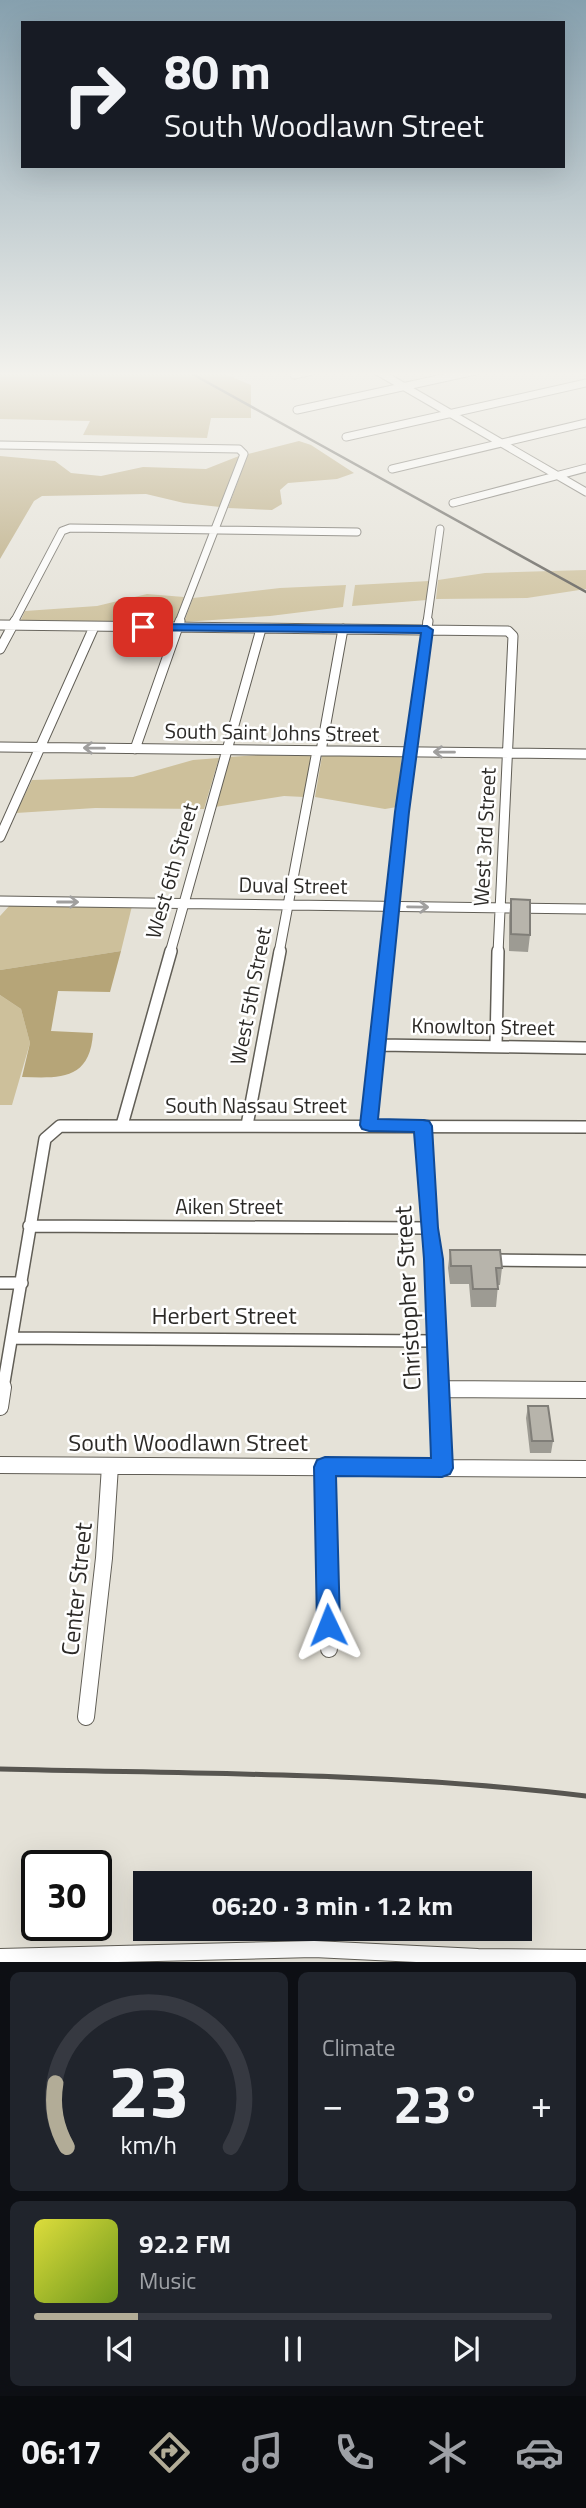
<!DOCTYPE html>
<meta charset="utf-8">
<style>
:root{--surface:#171b24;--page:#20242c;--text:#f1f3f6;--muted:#9ea1a6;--line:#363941;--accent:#b2ac97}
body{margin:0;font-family:"Titillium Web",sans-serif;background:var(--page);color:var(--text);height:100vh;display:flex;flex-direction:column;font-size:26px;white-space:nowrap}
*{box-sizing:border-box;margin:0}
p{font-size:23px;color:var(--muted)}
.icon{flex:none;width:38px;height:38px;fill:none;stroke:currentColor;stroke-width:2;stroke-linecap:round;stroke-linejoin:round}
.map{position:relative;height:1962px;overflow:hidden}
.drawer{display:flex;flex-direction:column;gap:10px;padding:10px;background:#0d0f14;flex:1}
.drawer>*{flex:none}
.top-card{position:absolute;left:21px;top:21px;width:544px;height:147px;border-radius:0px;box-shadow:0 7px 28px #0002;background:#171b24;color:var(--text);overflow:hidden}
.speed{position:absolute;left:21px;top:1850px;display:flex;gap:14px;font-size:35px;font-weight:700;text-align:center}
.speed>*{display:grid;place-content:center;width:91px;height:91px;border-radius:50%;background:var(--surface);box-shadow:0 7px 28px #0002;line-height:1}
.speed .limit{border:4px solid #111;border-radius:10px;background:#fff;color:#111}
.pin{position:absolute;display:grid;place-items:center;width:60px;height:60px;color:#fff;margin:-30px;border-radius:14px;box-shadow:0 4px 10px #0006}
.me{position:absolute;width:77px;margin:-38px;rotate:358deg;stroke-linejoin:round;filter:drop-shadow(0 0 5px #0008)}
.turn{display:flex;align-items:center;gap:24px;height:147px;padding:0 28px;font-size:32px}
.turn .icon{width:91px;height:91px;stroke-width:2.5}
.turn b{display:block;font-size:49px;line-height:60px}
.big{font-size:52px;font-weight:700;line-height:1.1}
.drawer .widget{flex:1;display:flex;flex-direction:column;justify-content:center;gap:10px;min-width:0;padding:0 24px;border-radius:10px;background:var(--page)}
.drawer .dial{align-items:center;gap:0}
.dial svg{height:182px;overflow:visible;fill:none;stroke:var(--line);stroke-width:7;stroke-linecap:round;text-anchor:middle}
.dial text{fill:var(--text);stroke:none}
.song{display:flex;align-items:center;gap:21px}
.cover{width:84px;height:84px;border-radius:10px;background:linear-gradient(135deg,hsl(60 70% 55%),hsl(80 70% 35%))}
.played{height:7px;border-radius:4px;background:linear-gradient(90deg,var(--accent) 20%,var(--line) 20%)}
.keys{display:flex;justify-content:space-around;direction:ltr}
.heat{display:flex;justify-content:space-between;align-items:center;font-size:38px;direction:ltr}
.drawer .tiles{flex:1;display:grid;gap:10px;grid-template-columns:1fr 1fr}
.widget:last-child{grid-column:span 2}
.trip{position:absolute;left:133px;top:1871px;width:399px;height:70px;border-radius:0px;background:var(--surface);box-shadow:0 7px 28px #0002;font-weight:700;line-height:70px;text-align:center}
.tabs{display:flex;height:112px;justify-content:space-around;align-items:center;background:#090b0e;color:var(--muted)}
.tabs .icon{width:49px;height:49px}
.tabs .active{color:var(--accent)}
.tabs b{font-size:32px;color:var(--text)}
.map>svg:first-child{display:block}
.green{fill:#cdc09b}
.forest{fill:#b6a578}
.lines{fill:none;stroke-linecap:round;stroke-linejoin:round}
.street-far3-casing{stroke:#615e56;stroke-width:9}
.street-far2-casing{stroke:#615e56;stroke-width:11}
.street-far1-casing{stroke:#615e56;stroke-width:14}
.street-casing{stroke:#615e56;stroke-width:18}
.primary-casing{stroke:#7d6a34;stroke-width:2}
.street-far3{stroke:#fff;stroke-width:7}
.street-far2{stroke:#fff;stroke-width:9}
.street-far1{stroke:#fff;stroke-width:11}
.street{stroke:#fff;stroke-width:16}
.primary{fill:#cbbb89;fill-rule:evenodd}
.rail-far1{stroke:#575550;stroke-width:2.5}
.rail{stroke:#575550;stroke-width:5}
.wall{fill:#9d9b93}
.building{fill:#b7b4ab;stroke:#807e78;stroke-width:2}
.oneway{stroke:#a09f9e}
.route{fill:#1a73e8;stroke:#114b97;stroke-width:2}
.labels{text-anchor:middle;stroke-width:5;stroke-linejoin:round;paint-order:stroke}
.street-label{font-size:21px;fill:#2c2a27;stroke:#fff}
.near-street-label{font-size:24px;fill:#2c2a27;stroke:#fff}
</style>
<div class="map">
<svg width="586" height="1962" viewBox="0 0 586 1962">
<rect width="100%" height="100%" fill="#e5e2d8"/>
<path class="green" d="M 586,570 L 586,589 L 527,598 L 436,599 L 438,580 L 485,573 Z
M 429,581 L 427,600 L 352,606 L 355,585 Z
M 346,585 L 343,607 L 270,616 L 184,622 L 193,598 L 280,588 Z
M 147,594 L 184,597 L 175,623 L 19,624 L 25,611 L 97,606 Z
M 258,755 L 311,756 L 304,797 L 284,796 L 215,807 L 229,757 Z
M 322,756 L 402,756 L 397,807 L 385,809 L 315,797 Z
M 219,758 L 204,809 L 95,808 L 16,813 L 32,780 L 133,777 L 193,760 Z
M 10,905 L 132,906 L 121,951 L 0,970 L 0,916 Z
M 0,995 L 21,1009 L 30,1043 L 12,1105 L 0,1105 Z"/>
<path class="forest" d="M 0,371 L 218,371 L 251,385 L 251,418 L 211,418 L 207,438 L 83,435 L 90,421 L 0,419 Z
M 299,441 L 311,445 L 354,473 L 337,479 L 288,483 L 280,490 L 282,504 L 272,510 L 228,508 L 248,454 Z
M 0,456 L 55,461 L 71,473 L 101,476 L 143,467 L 206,469 L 239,456 L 220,507 L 184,503 L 146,494 L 42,496 L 34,501 L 0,559 Z
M 121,951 L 110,992 L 58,991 L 51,1031 L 93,1033 C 90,1081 59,1078 22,1077 L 30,1043 L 21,1009 L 0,995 L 0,970 Z"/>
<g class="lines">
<g class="street-far3-casing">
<path id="street-far3" d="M 377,371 L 586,492
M 294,375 L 312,371
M 297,410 L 475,371
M 346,437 L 586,383
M 0,445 L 239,449 L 244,454 L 179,622
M 392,469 L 586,423
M 453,503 L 586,468
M 14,622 L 62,531 L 70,528 L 357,532
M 427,622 L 440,529"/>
</g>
<g class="street-far2-casing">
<path id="street-far2" d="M 0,625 L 508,631 L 513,636 L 498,953
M 0,649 L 15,621
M 0,747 L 586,754
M 135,749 L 180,621
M 321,751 L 343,629
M 0,837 L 94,627
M 0,901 L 586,909
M 170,953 L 261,629
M 279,953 L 317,751
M 387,953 L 402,812 L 428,621"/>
</g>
<g class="street-far1-casing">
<path id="street-far1" d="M 379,1045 L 586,1048
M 496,1046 L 498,951
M 122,1125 L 171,951
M 247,1125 L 280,951
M 369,1125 L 387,951
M 423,1126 L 439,1388
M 29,1226 L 429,1228
M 489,1260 L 586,1261
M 0,1283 L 22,1283
M 12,1338 L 435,1341
M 3,1388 L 45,1139 L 60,1126 L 586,1127"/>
</g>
<g class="street-casing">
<path id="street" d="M 439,1387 L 442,1467
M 438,1389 L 586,1390
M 0,1407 L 3,1387
M 0,1465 L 586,1469
M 325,1467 L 329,1649
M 86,1717 L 104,1558 L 110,1466
M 0,1957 L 314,1949 L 478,1957 L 586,1958"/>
</g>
<g class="primary-casing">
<path id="primary" d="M 577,371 L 586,371 L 586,376 Z"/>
</g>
<use href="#street-far3" class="street-far3"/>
<use href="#street-far2" class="street-far2"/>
<use href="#street-far1" class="street-far1"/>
<use href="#street" class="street"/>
<use href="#primary" class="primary"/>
<path class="rail-far1" d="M 187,371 L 586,592"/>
<path class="rail" d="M 0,1769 C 195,1774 392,1772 586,1796"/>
</g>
<path class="wall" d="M 511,899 L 530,935 L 528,952 L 509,951 L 509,916 Z
M 450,1250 L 502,1268 L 500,1285 L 498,1285 L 496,1307 L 471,1307 L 469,1284 L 450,1284 L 448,1268 Z
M 528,1406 L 553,1441 L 551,1453 L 530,1453 L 526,1418 Z"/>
<path class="building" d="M 511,899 L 530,900 L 530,935 L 511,934 Z
M 450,1250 L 500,1250 L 502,1268 L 496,1268 L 498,1289 L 473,1289 L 471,1266 L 451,1266 Z
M 528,1406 L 548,1406 L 553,1441 L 532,1441 Z"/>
<defs><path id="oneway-shaft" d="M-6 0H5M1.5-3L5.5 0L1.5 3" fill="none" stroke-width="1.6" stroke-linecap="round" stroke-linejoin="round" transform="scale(1.75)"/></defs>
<g class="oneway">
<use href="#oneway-shaft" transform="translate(94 748) rotate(-179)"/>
<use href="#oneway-shaft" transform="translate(444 752) rotate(-179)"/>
<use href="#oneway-shaft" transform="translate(68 902)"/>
<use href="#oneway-shaft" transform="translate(418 907) rotate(1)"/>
</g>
<linearGradient id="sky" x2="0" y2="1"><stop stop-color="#86a0ae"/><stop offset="0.58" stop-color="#f3f2ed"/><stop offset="1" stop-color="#f3f2ed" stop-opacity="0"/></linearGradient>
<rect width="586" height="645" fill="url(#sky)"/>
<path class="route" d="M 143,624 L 427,626 L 433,630 L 409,812 L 378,1119 L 423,1120 L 429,1121 L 432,1126 L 438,1228 L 443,1259 L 453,1468 L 450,1474 L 442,1477 L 336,1476 L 340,1625 L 337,1633 L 328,1636 L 320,1633 L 317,1625 L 314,1467 L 317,1460 L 325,1457 L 431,1458 L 424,1259 L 414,1132 L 369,1131 L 362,1129 L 360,1125 L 395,812 L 421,633 L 138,630 L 138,625 Z"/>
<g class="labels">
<g class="street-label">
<text transform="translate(272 733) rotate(1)" y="7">South Saint Johns Street</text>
<text transform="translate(485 837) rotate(-87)" y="7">West 3rd Street</text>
<text transform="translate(172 871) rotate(-74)" y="7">West 6th Street</text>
<text transform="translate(293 886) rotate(1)" y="7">Duval Street</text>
<text transform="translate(251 996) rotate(-79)" y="7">West 5th Street</text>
<text transform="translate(483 1027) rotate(1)" y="7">Knowlton Street</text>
<text x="256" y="1113">South Nassau Street</text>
<text x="229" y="1214">Aiken Street</text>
</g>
<g class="near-street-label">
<text transform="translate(408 1298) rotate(-93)" y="8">Christopher Street</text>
<text x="224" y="1324">Herbert Street</text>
<text x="188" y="1451">South Woodlawn Street</text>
<text transform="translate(77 1589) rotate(-84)" y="8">Center Street</text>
</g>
</g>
</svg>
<div class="speed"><div class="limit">30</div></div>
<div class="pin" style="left:143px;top:627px;background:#d93025"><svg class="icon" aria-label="arrive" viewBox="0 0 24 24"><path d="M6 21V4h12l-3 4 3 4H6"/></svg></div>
<svg class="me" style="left:328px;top:1625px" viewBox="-20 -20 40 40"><path d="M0-17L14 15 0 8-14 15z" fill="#1a73e8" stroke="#fff" stroke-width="4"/></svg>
<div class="trip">06:20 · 3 min · 1.2 km</div>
<div class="top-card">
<div class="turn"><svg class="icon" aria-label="right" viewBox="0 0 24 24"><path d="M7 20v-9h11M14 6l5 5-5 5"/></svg><div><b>80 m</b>South Woodlawn Street</div></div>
</div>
</div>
<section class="drawer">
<div class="tiles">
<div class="widget dial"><svg viewBox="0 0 100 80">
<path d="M14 69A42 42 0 1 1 86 69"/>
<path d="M14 69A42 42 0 0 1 9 41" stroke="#b2ac97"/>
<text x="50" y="56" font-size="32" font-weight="700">23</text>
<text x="50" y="72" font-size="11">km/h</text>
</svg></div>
<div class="widget"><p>Climate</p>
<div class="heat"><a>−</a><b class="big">23°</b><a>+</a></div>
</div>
<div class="widget">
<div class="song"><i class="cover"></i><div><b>92.2 FM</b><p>Music</p></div></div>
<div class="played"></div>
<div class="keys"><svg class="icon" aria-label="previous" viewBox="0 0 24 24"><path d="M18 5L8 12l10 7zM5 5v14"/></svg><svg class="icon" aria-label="pause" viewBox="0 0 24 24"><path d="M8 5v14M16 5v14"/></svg><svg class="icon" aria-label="next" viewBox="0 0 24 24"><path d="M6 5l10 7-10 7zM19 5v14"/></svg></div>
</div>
</div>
</section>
<nav class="tabs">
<b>06:17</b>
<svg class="icon active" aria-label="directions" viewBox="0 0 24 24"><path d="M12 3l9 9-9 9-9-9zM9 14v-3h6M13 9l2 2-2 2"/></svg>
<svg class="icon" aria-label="music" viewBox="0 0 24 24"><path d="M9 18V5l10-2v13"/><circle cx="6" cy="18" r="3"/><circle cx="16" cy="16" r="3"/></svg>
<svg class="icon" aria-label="phone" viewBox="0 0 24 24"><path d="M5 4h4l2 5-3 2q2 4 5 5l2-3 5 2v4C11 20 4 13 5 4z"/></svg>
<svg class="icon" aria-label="climate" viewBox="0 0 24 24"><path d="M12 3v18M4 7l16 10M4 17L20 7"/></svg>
<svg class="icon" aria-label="car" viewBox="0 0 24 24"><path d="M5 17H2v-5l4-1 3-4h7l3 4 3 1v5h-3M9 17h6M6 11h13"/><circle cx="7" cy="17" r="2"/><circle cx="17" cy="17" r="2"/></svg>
</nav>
